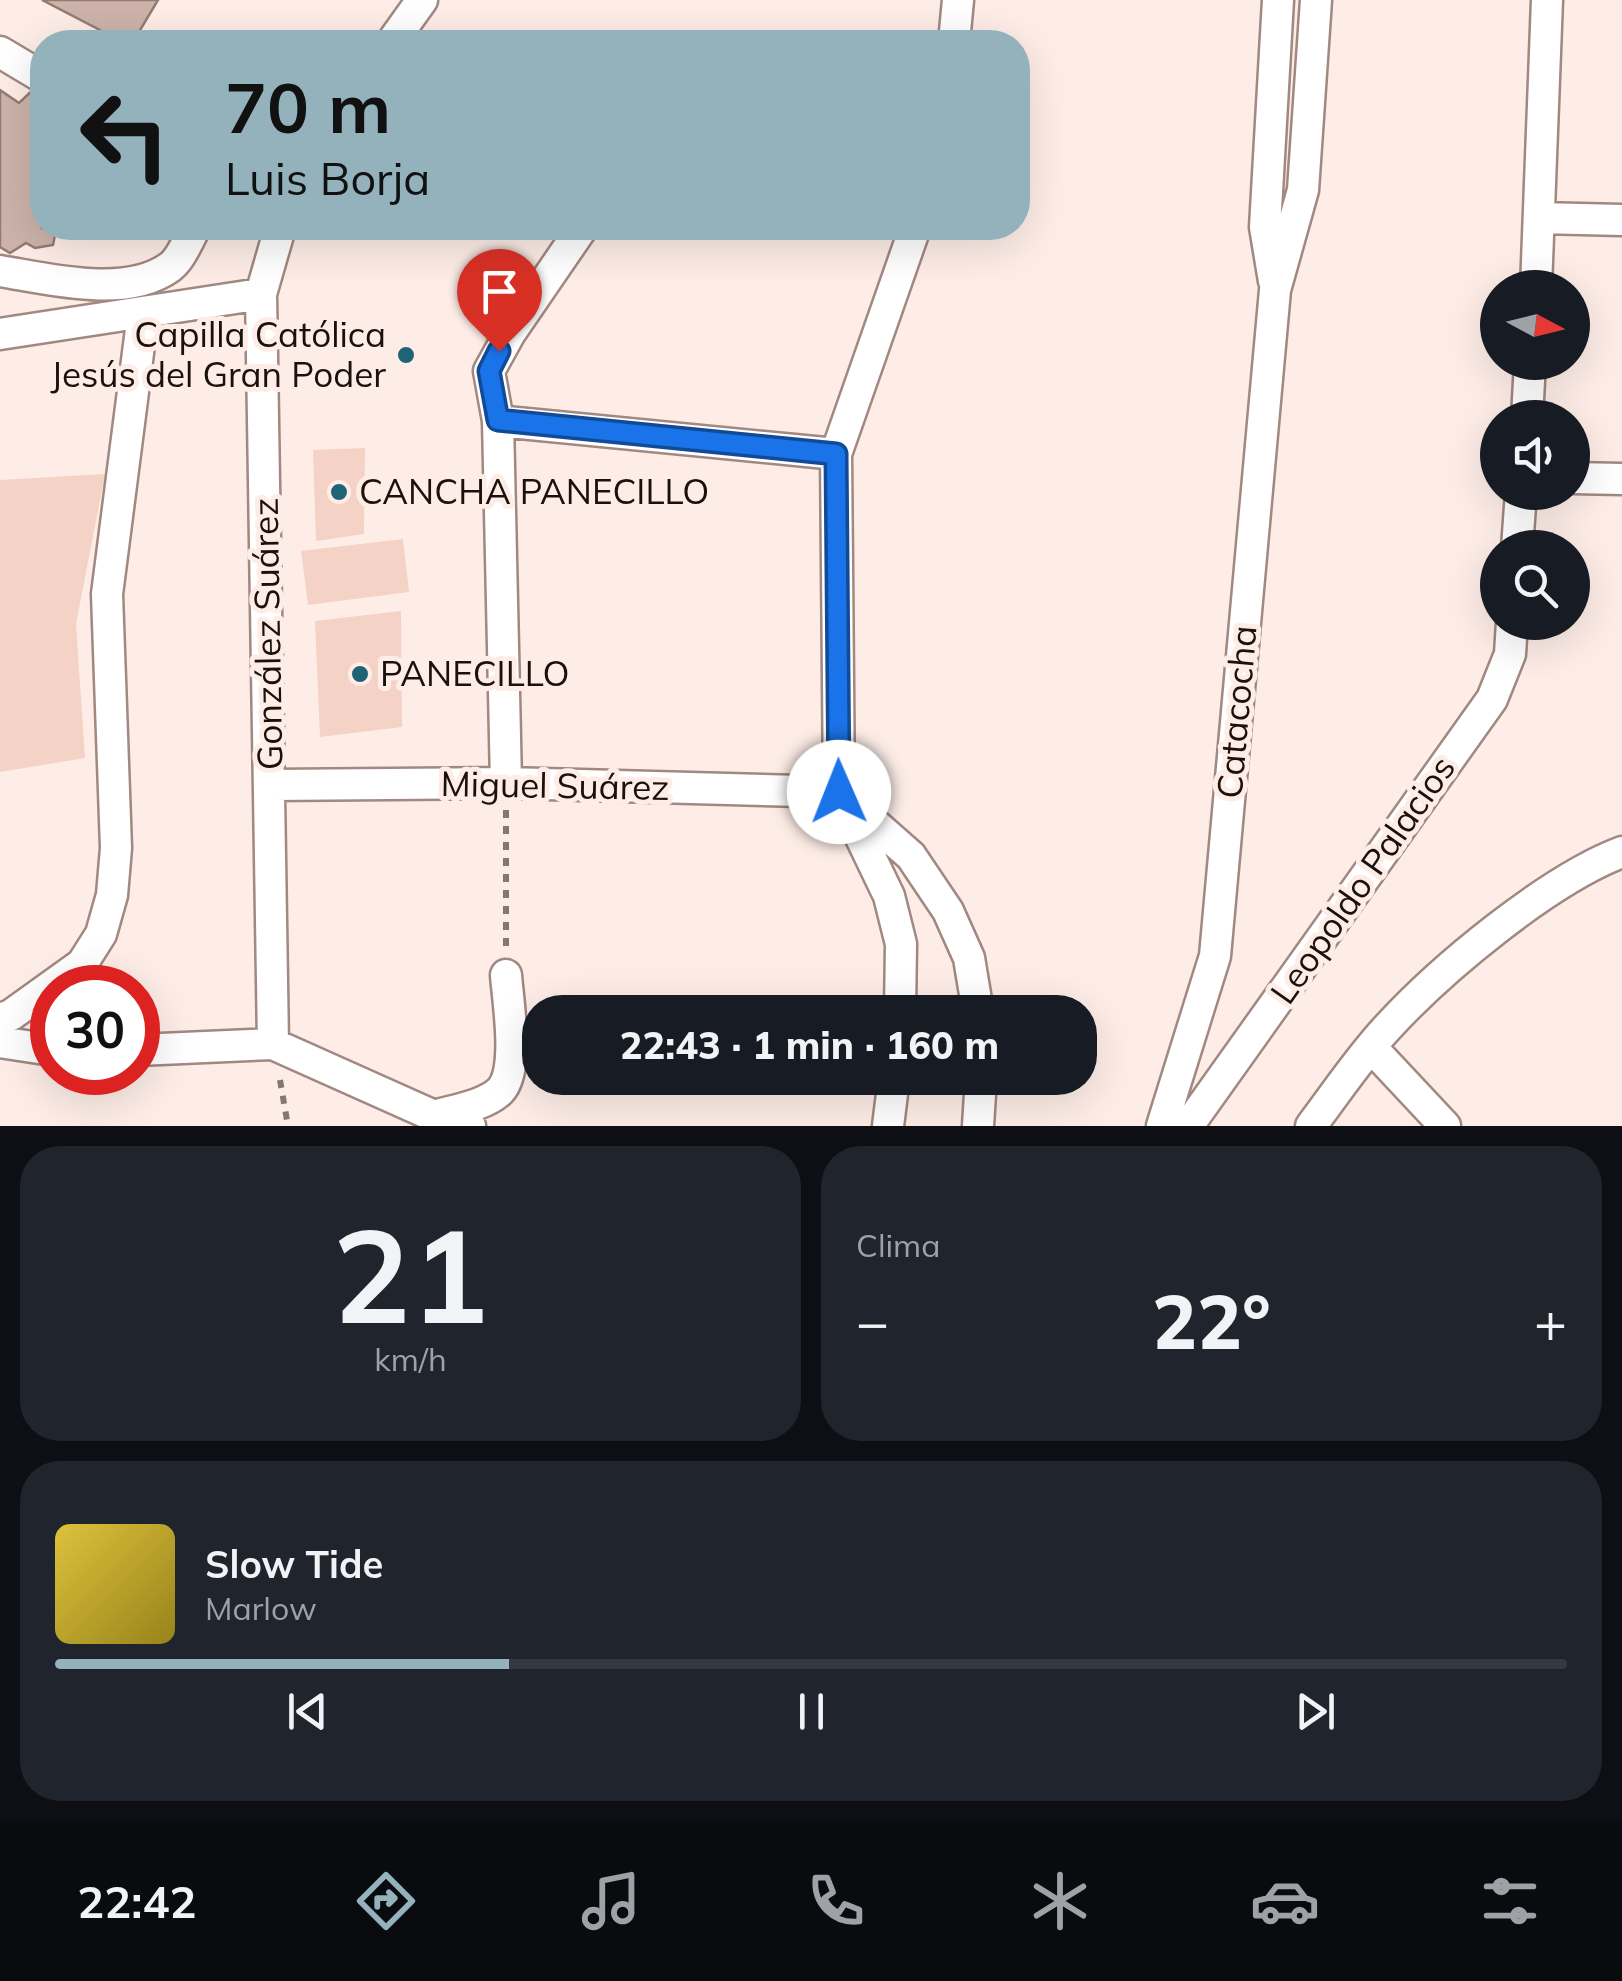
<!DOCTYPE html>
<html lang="es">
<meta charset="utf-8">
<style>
:root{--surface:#171b24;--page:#20242c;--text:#f1f3f6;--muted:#9ea1a6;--line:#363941;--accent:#93b2bc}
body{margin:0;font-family:Mulish,sans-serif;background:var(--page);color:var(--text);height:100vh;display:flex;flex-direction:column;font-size:38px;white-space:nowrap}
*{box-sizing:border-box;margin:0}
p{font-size:32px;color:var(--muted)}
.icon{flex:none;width:55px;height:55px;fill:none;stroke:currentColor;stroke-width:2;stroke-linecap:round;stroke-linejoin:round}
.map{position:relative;height:1126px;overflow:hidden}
.details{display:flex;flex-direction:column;gap:20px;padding:20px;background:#0d0f14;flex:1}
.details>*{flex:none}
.guide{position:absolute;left:30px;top:30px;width:1000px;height:210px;border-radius:40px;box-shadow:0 10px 40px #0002;background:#93b2bc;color:#111;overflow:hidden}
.needle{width:65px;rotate:97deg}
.tools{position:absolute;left:1480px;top:270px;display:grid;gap:20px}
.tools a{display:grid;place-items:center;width:110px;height:110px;border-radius:50%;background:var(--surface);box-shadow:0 10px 40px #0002;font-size:50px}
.speed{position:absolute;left:30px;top:965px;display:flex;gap:20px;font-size:50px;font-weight:700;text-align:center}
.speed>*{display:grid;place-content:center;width:130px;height:130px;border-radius:50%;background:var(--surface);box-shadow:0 10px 40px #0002;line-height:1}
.speed .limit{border:15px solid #d22;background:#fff;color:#111}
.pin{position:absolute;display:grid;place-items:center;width:85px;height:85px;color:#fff;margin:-102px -42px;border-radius:50% 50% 50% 0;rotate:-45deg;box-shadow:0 0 10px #0007}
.pin .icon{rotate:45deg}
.me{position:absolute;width:110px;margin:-55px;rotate:359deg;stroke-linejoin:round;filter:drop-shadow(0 0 8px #0008)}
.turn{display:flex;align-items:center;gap:35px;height:210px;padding:0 30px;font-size:45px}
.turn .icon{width:130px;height:130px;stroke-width:2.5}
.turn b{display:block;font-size:70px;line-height:85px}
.big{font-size:75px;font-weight:800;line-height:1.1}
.details .widget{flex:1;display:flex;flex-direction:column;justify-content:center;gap:15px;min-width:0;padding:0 35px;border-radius:40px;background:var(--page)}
.details .dial{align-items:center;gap:0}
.dial b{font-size:130px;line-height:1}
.song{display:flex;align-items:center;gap:30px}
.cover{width:120px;height:120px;border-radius:15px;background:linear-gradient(135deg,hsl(50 70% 55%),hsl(50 70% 35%))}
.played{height:10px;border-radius:5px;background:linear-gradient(90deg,var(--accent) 30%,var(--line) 30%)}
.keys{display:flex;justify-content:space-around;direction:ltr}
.heat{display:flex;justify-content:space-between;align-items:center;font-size:55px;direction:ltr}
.details .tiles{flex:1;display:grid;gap:20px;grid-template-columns:1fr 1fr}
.widget:last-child{grid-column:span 2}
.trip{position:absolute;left:522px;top:995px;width:575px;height:100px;border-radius:40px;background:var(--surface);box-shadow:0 10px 40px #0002;font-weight:800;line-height:100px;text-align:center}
.tabs{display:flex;height:160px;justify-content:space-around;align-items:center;background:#090b0e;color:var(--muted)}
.tabs .icon{width:70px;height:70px}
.tabs .on{color:var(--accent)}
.tabs b{font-size:45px;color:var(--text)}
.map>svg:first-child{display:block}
.green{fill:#f4d2c5}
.building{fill:#cdb3aa;stroke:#937b73;stroke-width:2.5}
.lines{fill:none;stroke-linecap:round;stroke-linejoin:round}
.minor-casing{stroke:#a18880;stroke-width:35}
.path{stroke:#847772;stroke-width:6;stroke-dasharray:8 8;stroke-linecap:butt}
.minor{stroke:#fff;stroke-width:30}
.route-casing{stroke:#114b97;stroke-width:25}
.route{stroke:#1a73e8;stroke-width:18}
.poi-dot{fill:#206376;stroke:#feede7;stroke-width:4}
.labels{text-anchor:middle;stroke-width:10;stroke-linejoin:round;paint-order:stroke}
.poi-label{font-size:35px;fill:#1a110d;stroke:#feede7;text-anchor:start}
.street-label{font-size:35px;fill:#1a110d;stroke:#feede7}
</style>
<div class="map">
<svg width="1622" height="1126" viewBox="0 0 1622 1126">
<rect width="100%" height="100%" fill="#feede7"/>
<path class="green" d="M 365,448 L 364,534 L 316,541 L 313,450 Z
M 105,474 L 76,624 L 85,758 L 0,772 L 0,480 Z
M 403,539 L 409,592 L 308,605 L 301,551 Z
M 401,611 L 402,727 L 320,737 L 315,621 Z"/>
<path class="building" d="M 42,0 L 158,0 L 133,42 L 123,42 Z
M 36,87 L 42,92 L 42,228 L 70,228 L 56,230 L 53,245 L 35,248 L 26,243 L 10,253 L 0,247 L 0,90 L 19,103 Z"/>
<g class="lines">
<g class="minor-casing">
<path id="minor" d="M 392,42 L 422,0
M 954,42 L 958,0
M 0,52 L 42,77
M 1539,218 L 1622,220
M 0,271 C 49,279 126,299 170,267 C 181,259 188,240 195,228
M 1274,281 L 1265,227 L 1278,0
M 1536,288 L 1547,0
M 0,334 L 261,294
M 1527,418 L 1530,362
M 498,421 L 836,454
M 1572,478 L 1622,479
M 1517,548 L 1521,492
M 506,783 L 498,421 L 489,371 L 510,333 L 582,228
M 272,785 L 506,783 L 839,792
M 852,804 L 911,856 L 948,911 L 969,958 L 978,1012
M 900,1012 L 901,944 L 889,896 L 839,792 L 836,454 L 915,228
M 0,1019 L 11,1015 L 82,964 L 101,934 L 112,895 L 116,848 L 107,594 L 143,314
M 0,1042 L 52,1050
M 273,1044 L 261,294 L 280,228
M 1371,1047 L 1445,1126
M 138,1050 L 273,1044 L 434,1116 L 470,1126
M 434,1116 C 454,1110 484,1106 500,1091 C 520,1070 508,1003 506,975
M 888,1126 L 894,1078
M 978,1126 L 981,1078
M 1162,1126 L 1215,956 L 1275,290 L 1303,190 L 1316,0
M 1188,1126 L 1492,699 L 1510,654 L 1512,622
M 1311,1126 C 1336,1093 1359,1058 1387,1028 C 1441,969 1548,880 1622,852"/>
</g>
<path class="path" d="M 506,810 L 506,947
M 280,1080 L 288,1126"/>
<use href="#minor" class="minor"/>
</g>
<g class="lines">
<g class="route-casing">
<path id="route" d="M 499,351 L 489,371 L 498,420 L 836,454 L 839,792"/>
</g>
<use href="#route" class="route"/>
</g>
<g class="poi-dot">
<circle cx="406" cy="355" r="10"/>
<circle cx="339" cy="492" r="10"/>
<circle cx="360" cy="674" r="10"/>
</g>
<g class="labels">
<g class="poi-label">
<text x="386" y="347" text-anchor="end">Capilla Católica<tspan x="386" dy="40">Jesús del Gran Poder</tspan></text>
<text x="359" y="504">CANCHA PANECILLO</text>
<text x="380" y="686">PANECILLO</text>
</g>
<g class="street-label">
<text transform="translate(268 634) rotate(-91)" y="12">González Suárez</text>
<text transform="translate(1237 712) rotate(-85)" y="12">Catacocha</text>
<text transform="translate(555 786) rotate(1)" y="12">Miguel Suárez</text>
<text transform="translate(1363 880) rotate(-55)" y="12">Leopoldo Palacios</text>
</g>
</g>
</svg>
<div class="tools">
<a><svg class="needle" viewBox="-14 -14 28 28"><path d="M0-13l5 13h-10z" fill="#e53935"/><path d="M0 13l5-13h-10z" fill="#9ea1a6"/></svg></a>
<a><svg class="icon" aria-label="sound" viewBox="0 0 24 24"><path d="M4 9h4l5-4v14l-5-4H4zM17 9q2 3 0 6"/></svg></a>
<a><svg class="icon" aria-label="search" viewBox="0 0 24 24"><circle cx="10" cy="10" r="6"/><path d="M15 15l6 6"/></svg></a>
</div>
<div class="speed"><div class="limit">30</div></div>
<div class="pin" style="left:499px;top:351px;background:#d93025"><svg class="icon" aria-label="arrive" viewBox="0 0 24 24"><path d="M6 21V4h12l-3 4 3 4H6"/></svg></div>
<svg class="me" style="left:839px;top:792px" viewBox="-20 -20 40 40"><circle r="19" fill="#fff"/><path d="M0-13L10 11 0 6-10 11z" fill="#1a73e8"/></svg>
<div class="trip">22:43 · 1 min · 160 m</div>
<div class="guide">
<div class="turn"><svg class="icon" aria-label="left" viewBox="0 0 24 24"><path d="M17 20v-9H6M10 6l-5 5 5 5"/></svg><div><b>70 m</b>Luis Borja</div></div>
</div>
</div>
<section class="details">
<div class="tiles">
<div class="widget dial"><b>21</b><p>km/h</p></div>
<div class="widget"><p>Clima</p>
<div class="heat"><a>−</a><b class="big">22°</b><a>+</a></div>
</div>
<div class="widget">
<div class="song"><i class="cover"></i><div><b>Slow Tide</b><p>Marlow</p></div></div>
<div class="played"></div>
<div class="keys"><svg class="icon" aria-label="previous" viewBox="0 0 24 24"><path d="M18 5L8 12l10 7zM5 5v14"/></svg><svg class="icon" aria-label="pause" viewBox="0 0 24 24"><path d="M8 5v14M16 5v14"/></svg><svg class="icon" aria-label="next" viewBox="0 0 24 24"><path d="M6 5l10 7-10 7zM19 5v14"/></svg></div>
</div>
</div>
</section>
<nav class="tabs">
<b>22:42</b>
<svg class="icon on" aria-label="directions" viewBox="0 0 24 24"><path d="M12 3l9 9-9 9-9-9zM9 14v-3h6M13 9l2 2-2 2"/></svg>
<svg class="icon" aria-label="music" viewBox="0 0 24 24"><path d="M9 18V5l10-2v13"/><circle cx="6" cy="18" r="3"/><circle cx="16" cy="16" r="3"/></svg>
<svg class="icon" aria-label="phone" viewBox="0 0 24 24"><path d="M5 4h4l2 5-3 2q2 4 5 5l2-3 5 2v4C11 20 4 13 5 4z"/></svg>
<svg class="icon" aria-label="climate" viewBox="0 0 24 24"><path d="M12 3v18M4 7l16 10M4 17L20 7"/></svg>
<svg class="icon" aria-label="car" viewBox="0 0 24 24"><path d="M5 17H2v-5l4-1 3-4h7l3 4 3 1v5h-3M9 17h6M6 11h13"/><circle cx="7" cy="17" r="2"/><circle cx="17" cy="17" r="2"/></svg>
<svg class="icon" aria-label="filters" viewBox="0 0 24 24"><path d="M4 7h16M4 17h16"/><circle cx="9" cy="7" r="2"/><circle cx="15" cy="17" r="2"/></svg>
</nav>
